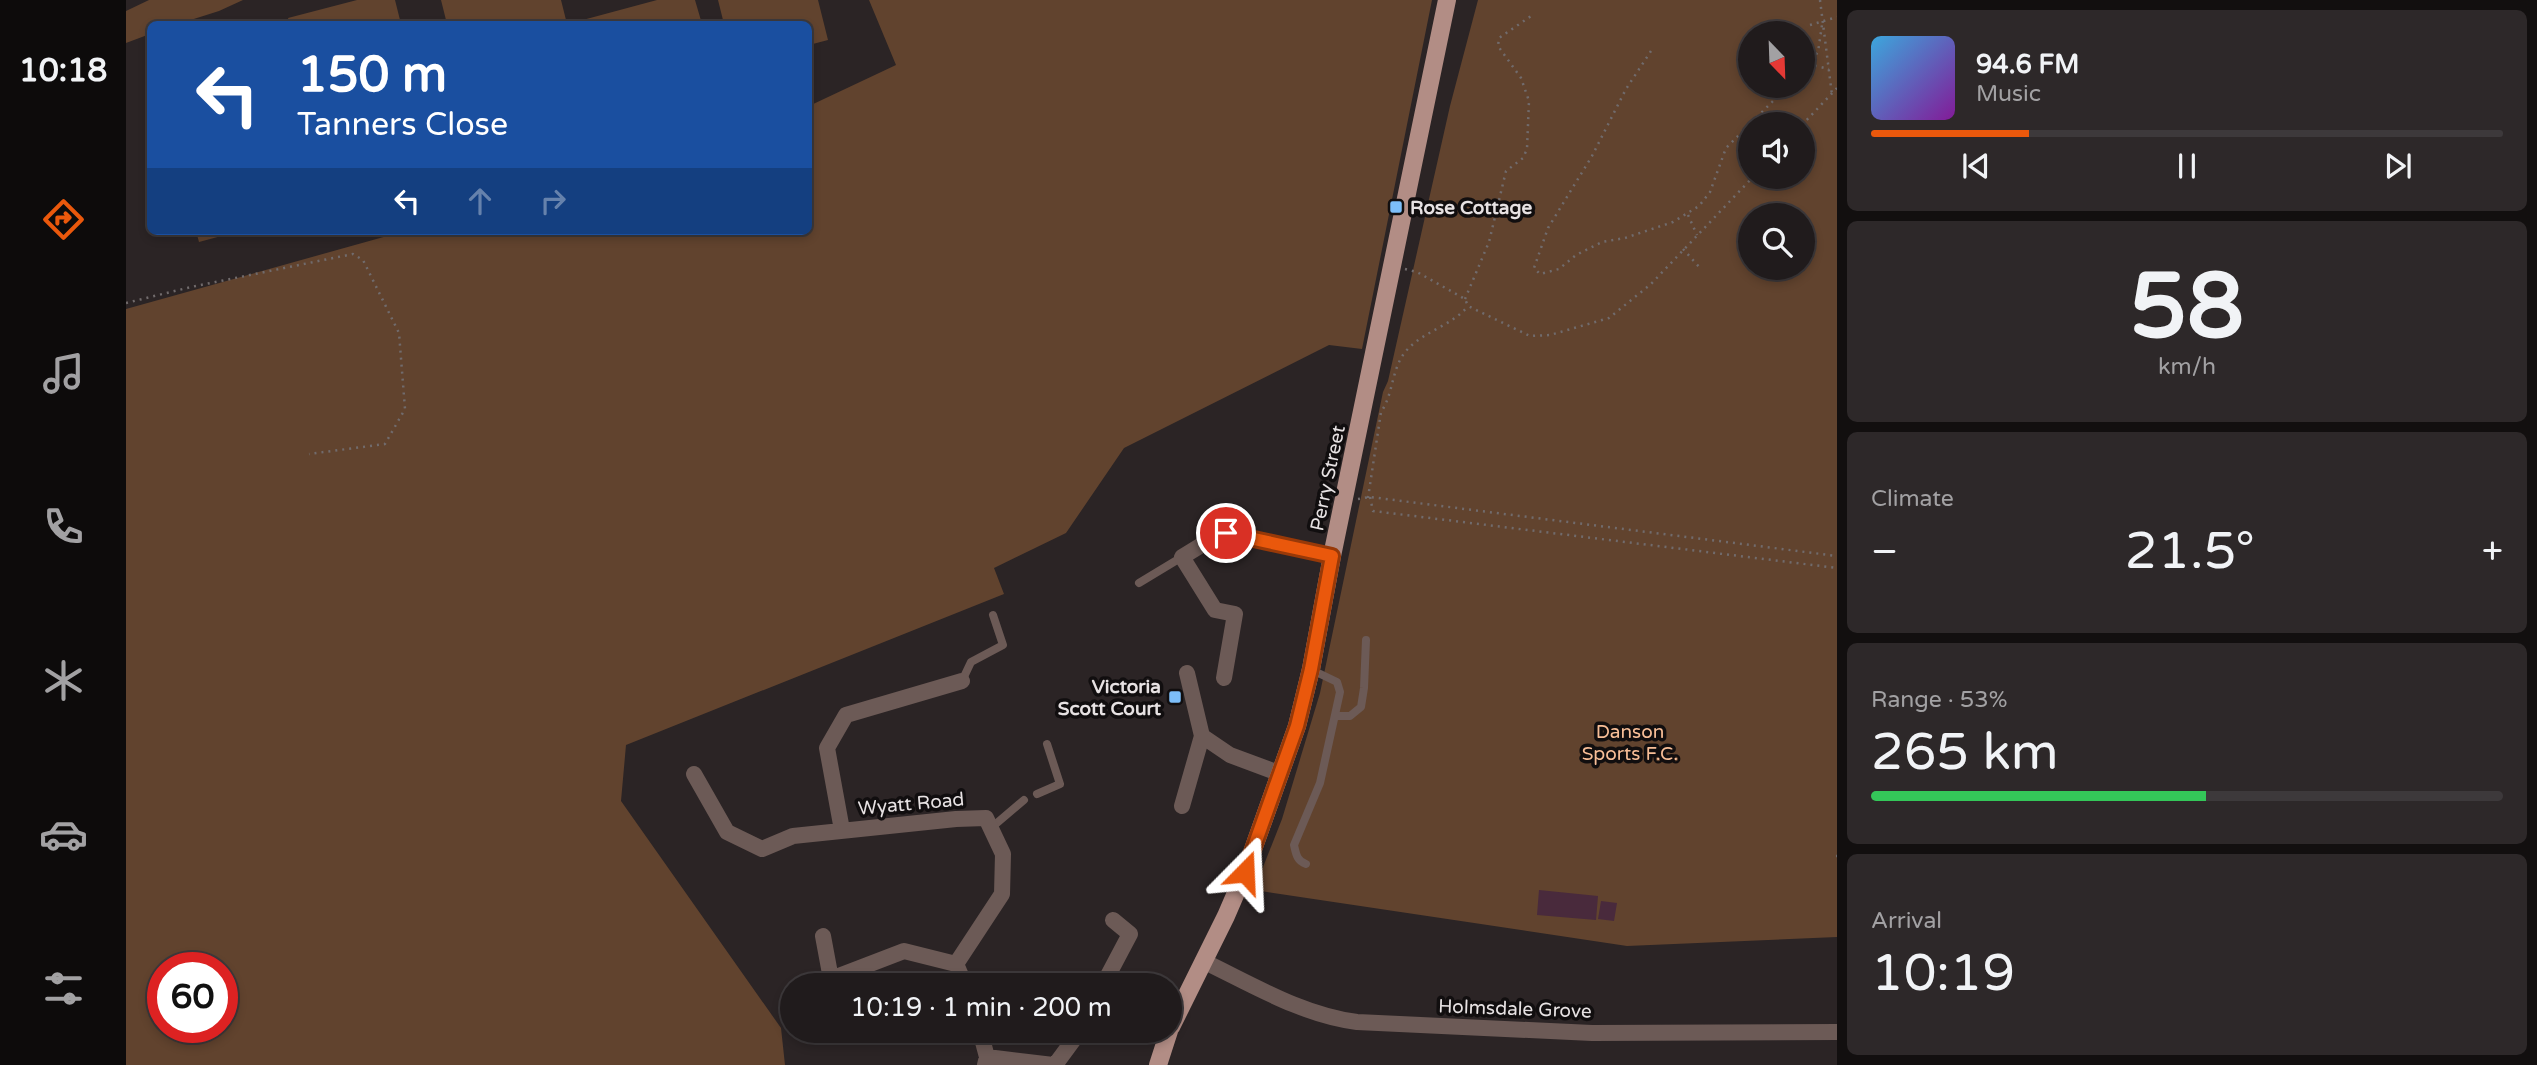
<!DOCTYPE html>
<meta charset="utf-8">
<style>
:root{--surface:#201b1c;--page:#2d2829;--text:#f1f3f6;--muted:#a2a1a3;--line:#3d393b;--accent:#ea580c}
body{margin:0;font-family:"Varela Round",sans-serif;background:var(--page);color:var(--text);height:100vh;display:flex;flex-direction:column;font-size:26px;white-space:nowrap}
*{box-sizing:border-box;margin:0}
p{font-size:23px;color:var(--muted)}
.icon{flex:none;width:38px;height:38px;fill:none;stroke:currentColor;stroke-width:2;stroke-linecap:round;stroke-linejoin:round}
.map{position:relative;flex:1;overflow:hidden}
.sheet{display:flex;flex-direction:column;gap:10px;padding:10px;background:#120f0f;width:700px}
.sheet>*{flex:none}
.banner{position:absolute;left:21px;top:21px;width:665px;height:214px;border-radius:10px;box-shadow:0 4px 10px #0003,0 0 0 2px var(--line);background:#1a4fa0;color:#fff;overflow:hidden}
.needle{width:46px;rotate:157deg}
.controls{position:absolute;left:1612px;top:21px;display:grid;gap:14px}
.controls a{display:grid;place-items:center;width:77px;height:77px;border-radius:50%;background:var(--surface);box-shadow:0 4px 10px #0003,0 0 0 2px var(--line);font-size:35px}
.speed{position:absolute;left:21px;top:952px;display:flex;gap:14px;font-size:35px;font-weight:700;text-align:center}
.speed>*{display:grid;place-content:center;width:91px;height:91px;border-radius:50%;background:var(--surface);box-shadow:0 4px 10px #0003,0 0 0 2px var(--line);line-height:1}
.speed .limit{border:10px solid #d22;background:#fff;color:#111}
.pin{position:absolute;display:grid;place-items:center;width:60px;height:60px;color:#fff;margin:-30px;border:4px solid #fff;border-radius:50%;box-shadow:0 2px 7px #0007}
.me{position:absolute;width:77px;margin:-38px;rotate:21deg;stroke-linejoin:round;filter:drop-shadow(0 0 5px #0008)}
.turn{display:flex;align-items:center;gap:24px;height:147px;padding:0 35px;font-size:32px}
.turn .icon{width:91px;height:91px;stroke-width:2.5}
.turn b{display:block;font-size:49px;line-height:60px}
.lanes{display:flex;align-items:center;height:66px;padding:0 35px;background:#0003;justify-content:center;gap:35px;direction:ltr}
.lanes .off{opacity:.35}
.big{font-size:52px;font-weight:600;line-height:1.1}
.sheet .tile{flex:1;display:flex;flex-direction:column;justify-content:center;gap:10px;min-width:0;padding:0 24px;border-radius:10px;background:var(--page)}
.sheet .dial{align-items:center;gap:0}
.dial b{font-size:91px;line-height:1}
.song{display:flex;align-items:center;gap:21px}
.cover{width:84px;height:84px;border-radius:10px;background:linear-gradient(135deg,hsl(200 70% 55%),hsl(290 70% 35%))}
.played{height:7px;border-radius:4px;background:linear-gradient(90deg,var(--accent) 25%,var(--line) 25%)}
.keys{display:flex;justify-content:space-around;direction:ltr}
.heat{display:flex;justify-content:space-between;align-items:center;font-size:38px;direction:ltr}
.charge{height:10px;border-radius:5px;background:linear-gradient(90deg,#34c759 53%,var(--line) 0)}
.trip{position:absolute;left:654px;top:973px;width:402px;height:70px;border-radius:35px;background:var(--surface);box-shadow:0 4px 10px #0003,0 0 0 2px var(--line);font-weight:600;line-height:70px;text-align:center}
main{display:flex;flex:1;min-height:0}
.dock{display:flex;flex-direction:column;width:126px;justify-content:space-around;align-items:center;background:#0d0b0b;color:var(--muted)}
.dock .icon{width:49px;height:49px}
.dock .selected{color:var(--accent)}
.dock b{font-size:32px;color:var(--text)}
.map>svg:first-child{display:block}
.green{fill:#61432e;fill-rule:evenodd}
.building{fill:#492a3c}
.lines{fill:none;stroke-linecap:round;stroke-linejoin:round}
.path{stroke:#716b6c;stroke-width:2.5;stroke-dasharray:2 5;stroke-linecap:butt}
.service{stroke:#6c5a56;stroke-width:8}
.minor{stroke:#6c5a56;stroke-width:16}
.primary{stroke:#b28d85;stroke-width:18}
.route-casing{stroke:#983908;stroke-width:18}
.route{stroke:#ea580c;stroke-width:12}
.poi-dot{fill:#7dbef9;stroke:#110e0f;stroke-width:2.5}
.labels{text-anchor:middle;stroke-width:7;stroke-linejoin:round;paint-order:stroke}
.poi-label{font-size:19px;font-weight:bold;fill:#e7e2e3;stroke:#110e0f;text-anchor:start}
.street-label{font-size:19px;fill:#e7e2e3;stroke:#110e0f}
.park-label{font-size:19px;fill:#f8be97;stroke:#110e0f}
</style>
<main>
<nav class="dock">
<b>10:18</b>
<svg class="icon selected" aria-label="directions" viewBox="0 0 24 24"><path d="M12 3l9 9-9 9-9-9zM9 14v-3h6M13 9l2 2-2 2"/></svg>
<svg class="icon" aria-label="music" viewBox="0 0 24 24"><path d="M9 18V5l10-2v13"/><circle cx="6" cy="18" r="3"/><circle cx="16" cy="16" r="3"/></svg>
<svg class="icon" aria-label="phone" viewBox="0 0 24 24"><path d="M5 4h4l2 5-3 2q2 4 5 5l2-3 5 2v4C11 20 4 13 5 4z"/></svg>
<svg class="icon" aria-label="climate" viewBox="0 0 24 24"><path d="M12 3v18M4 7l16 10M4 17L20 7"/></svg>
<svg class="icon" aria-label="car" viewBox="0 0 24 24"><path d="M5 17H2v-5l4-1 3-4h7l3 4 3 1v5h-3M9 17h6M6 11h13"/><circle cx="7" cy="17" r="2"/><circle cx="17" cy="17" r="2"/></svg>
<svg class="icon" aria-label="filters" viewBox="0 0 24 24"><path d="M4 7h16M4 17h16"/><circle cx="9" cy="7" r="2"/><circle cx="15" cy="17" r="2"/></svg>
</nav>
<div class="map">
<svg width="1711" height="1065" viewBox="0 0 1711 1065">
<rect width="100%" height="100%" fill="#2b2425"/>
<path class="green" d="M 23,0 L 117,0 L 93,11 L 52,24 L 24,24 L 24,34 L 0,43 L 0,11 Z
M 231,0 L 269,0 L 275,24 L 164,24 L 162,18 Z
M 315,0 L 435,0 L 441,24 L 321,24 Z
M 531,0 L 569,0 L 576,24 L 454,24 L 453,21 Z
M 592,0 L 692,0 L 702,40 L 683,45 L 682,24 L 598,24 Z
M 743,0 L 1306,0 L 1236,349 L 1203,345 L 998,448 L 940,533 L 868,568 L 878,594 L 500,745 L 495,801 L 655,1028 L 659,1065 L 0,1065 L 0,309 L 279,231 L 682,231 L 683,106 L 770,65 ZM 37,968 L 96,968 L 96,1027 L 37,1027 Z
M 1352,0 L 1711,0 L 1711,937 L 1501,946 L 1128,890 L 1156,819 L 1194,693 L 1257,392 L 1262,381 L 1324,106 ZM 1624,33 L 1676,33 L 1676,86 L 1624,86 ZM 1624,124 L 1676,124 L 1676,177 L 1624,177 ZM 1624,215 L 1676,215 L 1676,268 L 1624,268 Z
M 70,231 L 114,231 L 73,242 Z"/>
<path class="building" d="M 1413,890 L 1472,896 L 1470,920 L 1411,915 Z
M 1475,901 L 1491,903 L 1488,921 L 1472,919 Z"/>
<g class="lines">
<path class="path" d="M 1694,0 L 1706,95
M 1684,25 L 1711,17
M 1525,51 L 1500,89 L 1466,156 L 1422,228 L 1408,268 L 1414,274 L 1433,269 L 1450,255 L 1476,242 L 1499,238 L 1547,222 L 1573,206 L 1584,192 L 1600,148 L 1662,86
M 1682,64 L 1703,69
M 1676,70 L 1692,52 L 1696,25
M 1676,125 L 1711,88
M 1562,215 L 1571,235
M 1557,249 L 1575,269
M 1279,269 L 1291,272 L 1339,299 L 1342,306 L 1404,336 L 1424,335 L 1483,318 L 1525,284 L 1627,177
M 1339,299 L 1363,242 L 1380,171 L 1397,158 L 1401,149 L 1403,101 L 1395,78 L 1372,46 L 1373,38 L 1408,14
M 0,303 L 65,287 L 227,254 L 237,260 L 273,333 L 279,409 L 259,444 L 183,454
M 1244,497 L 1247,511 L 1711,568
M 1242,498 L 1255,412 C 1268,393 1265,369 1280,351 C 1297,331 1326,326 1342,306
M 1232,499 L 1244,497 L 1711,556
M 1710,856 L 1711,856"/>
<path class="service" d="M 1013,583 L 1056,557
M 836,681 L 845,662 L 877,645 L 867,615
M 1209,716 L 1224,716 L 1235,707 L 1238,688 L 1240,640
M 911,794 L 934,784 L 921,744
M 865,828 L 898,800
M 1180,864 C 1171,861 1170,854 1168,845 L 1194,783 L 1214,692 L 1211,682 L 1186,670"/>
<path class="minor" d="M 1098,678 L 1109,614 L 1089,610 L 1056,557 L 1087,538 L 1100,533 L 1206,556
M 1076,736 L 1104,755 L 1155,774
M 568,774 L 601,832 L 636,849 L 667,836 L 830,819 L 860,818 L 877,854 L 876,894 L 830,964 L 839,985
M 1056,806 L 1076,736 L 1061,673
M 716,830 L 701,748 L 720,715 L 836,681
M 697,936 L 705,979 L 778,951 L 830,964
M 1077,961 C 1127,985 1176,1015 1231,1022 L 1466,1033 L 1711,1032
M 977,985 L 1004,934 L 987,920
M 854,1031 L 861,1057 L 859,1065
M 861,1057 L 927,1065
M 929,1065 L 954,1031"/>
<path class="primary" d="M 1045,1027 L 1100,916 L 1119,872 L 1171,726 L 1185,669 L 1206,556 L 1321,0
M 1032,1065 L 1043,1031"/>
</g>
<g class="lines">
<g class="route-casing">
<path id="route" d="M 1100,533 L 1206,556 L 1185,669 L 1171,726 L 1119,872"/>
</g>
<use href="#route" class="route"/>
</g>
<g class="poi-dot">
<rect x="1263" y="200" width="14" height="14" rx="3.5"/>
<rect x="1042" y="690" width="14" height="14" rx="3.5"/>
</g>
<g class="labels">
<g class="poi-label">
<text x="1284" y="214">Rose Cottage</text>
<text x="1035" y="693" text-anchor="end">Victoria<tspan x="1035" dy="22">Scott Court</tspan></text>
</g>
<g class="street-label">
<text transform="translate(1201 478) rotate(-78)" y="7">Perry Street</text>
<text transform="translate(785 803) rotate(-5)" y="7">Wyatt Road</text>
<text transform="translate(1389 1008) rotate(2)" y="7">Holmsdale Grove</text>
</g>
<g class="park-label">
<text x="1504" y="738">Danson<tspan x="1504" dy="22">Sports F.C.</tspan></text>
</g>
</g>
</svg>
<div class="controls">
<a><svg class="needle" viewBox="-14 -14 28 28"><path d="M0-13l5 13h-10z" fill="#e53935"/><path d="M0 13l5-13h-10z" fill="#a2a1a3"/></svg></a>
<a><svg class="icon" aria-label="sound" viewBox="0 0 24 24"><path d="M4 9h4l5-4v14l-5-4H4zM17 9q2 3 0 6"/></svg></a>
<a><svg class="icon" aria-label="search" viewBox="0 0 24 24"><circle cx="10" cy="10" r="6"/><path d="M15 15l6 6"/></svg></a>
</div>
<div class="speed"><div class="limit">60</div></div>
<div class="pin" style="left:1100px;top:533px;background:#d93025"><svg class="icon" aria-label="arrive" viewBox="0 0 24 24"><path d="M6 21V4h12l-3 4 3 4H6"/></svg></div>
<svg class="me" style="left:1119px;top:872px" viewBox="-20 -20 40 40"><path d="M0-17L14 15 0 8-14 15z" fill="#ea580c" stroke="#fff" stroke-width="4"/></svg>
<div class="trip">10:19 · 1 min · 200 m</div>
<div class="banner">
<div class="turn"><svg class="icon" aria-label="left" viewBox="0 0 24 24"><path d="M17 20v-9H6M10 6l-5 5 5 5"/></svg><div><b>150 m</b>Tanners Close</div></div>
<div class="lanes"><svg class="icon" aria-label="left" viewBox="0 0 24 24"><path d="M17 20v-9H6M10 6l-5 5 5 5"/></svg><svg class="icon off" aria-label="ahead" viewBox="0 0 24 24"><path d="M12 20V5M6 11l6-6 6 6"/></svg><svg class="icon off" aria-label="right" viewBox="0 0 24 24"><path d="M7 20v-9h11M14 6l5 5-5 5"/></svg></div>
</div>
</div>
<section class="sheet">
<div class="tile">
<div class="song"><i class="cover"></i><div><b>94.6 FM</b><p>Music</p></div></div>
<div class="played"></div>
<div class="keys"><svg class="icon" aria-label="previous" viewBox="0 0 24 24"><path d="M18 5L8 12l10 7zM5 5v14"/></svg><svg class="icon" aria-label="pause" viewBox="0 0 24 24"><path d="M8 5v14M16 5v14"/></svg><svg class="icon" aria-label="next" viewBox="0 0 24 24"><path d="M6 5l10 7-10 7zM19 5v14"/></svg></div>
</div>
<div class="tile dial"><b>58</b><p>km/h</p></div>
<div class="tile"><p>Climate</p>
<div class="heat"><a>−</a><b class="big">21.5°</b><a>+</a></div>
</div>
<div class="tile"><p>Range · 53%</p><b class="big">265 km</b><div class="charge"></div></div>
<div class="tile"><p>Arrival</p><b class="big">10:19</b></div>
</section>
</main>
